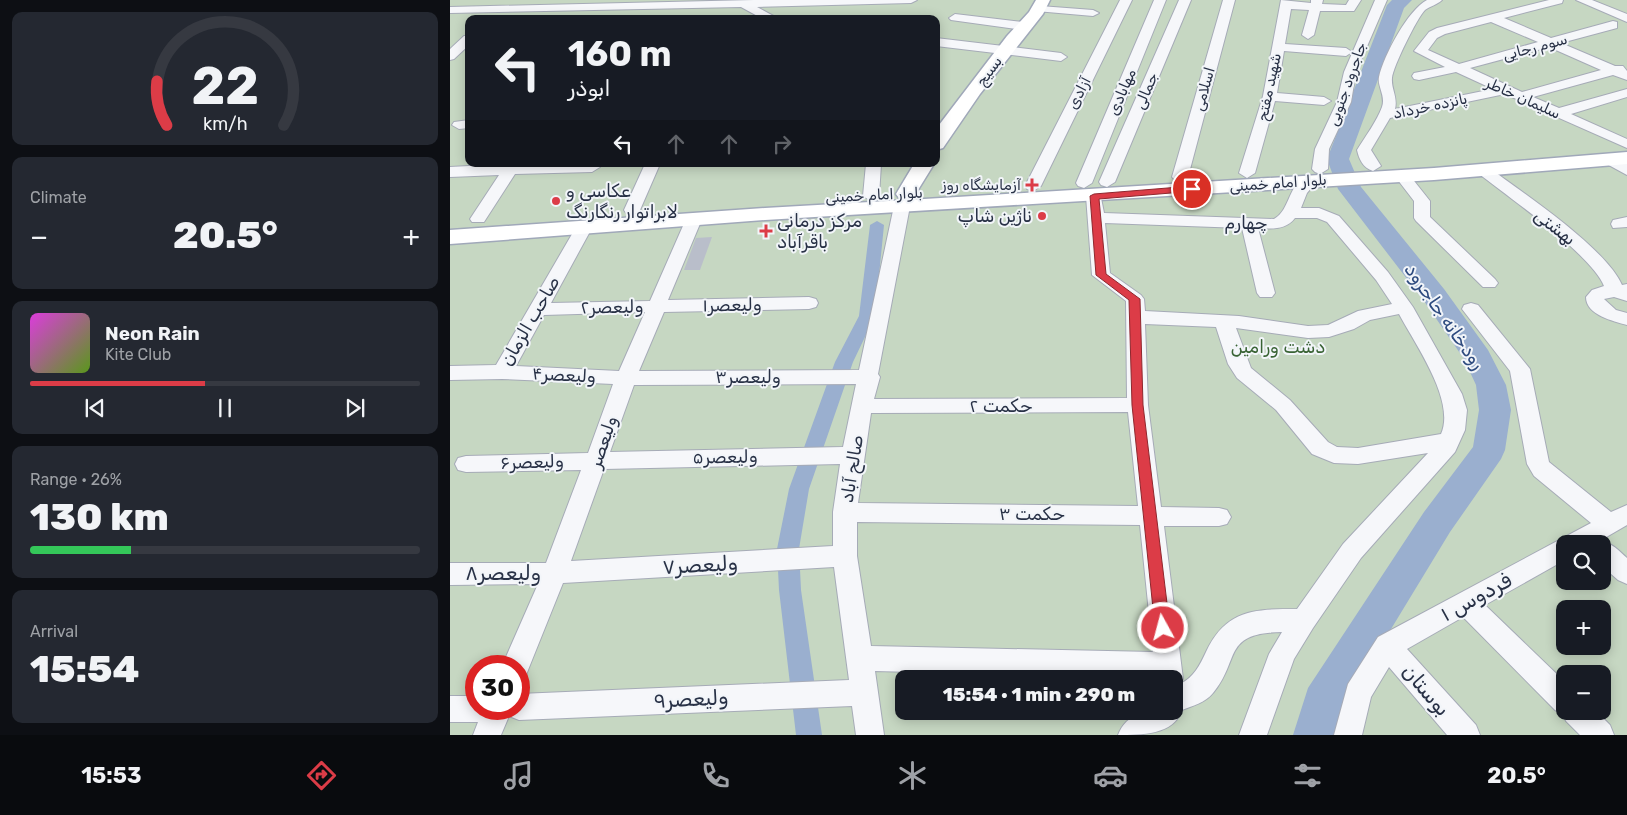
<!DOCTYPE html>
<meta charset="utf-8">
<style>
:root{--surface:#171b24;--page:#242831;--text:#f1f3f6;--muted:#9ea1a6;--line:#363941;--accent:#dc3c47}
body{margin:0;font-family:Rubik,"Noto Naskh Arabic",sans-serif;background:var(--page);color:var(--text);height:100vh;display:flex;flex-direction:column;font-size:19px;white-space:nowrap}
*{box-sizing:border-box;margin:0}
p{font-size:16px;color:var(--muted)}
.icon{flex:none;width:28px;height:28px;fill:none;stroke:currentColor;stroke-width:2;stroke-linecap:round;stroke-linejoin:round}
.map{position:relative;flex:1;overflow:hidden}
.drawer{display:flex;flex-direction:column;gap:12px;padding:12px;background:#0d0f14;width:450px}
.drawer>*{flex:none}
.hud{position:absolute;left:15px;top:15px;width:475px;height:152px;border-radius:10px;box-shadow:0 2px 12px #0003;background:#171b24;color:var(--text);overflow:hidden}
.tools{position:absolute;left:1106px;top:535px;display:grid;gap:10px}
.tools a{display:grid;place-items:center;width:55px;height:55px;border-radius:10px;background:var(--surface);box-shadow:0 2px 12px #0003;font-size:25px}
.speed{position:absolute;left:15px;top:655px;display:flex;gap:10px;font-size:25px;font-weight:700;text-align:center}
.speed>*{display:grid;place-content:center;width:65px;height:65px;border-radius:50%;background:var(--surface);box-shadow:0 2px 12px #0003;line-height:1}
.speed .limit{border:8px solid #d22;background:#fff;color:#111}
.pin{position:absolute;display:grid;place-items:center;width:42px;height:42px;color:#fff;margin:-21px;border:2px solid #fff;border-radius:50%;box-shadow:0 1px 5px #0007}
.me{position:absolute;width:55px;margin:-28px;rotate:353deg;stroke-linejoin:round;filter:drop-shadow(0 0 4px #0008)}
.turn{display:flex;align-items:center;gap:18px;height:105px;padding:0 20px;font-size:22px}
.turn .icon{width:65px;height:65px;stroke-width:2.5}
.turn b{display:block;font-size:35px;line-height:42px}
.lanes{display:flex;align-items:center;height:48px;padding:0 20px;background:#0003;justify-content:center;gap:25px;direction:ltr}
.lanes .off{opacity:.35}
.big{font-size:38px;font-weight:800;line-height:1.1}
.drawer .tile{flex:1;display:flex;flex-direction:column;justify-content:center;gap:8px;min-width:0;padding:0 18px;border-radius:10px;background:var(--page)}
.drawer .dial{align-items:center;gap:0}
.dial svg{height:130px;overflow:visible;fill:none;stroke:var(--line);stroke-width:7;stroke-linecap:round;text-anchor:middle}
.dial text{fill:var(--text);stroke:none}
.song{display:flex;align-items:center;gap:15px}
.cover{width:60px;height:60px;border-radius:8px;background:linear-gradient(135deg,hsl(300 70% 55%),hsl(90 70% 35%))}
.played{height:5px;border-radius:2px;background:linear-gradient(90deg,var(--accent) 45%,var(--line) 45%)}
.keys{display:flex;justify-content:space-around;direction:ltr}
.heat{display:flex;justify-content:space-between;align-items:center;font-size:28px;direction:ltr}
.charge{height:8px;border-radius:4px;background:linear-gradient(90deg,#34c759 26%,var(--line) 0)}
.trip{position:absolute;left:445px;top:670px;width:288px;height:50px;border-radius:10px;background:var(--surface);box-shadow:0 2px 12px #0003;font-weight:800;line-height:50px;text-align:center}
.dock{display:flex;height:80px;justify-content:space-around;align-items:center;background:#090b0e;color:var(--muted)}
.dock .icon{width:35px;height:35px}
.dock .selected{color:var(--accent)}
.dock b{font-size:22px;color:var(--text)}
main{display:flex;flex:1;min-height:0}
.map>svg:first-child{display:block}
.green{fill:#c6d7c2;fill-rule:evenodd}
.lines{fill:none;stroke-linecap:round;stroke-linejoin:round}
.canal{fill:#9aafcf;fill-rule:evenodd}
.river{fill:#9aafcf;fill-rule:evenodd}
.building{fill:#b9beca}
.minor-casing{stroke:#a6abb7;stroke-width:2}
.major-casing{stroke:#a0a8b9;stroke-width:3}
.minor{fill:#f6f7fa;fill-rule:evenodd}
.major{fill:#fff;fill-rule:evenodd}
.route{fill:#dc3c47;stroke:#8f272e}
.poi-dot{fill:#dc3c47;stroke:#f2f5f9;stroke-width:2}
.labels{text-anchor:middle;stroke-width:4;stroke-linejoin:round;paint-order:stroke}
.far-street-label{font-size:15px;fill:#283146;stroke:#f2f5f9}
.far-poi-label{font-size:15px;fill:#283146;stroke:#f2f5f9;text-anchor:end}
.poi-label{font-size:18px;fill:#283146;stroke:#f2f5f9;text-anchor:start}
.street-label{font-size:18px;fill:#283146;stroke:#f2f5f9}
.park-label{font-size:18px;fill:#396334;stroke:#f2f5f9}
.water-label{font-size:19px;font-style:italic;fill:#2e4b7f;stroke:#f2f5f9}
.near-street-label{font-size:21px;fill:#283146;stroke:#f2f5f9}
</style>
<main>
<section class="drawer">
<div class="tile dial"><svg viewBox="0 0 100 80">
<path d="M14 69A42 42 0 1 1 86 69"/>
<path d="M14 69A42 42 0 0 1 8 42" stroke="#dc3c47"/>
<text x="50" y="56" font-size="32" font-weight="700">22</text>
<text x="50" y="72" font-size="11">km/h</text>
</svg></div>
<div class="tile"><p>Climate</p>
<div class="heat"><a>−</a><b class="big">20.5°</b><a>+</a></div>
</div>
<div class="tile">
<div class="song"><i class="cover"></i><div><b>Neon Rain</b><p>Kite Club</p></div></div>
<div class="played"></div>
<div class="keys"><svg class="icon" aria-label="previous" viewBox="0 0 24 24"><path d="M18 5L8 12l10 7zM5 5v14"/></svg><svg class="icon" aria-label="pause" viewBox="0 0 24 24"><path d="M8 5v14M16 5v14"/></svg><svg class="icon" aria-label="next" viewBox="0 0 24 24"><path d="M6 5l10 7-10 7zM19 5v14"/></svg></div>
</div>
<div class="tile"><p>Range · 26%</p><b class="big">130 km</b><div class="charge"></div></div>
<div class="tile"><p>Arrival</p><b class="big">15:54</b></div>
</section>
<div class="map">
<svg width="1177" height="735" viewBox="0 0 1177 735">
<rect width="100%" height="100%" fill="#e2e5ec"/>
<path class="green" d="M 0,0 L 1177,0 L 1177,735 L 0,735 ZM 19,19 L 486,19 L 486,164 L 19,164 ZM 1115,544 L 1152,544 L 1152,581 L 1115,581 ZM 1115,609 L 1152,609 L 1152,646 L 1115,646 ZM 26,666 L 69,666 L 69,709 L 26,709 ZM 1115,674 L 1152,674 L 1152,711 L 1115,711 ZM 454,679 L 724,679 L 724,711 L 454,711 Z"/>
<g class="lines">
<path class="canal" d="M 427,221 L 434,225 L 425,316 L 403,362 L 359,489 L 349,549 L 351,590 L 372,735 L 346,735 L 329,590 L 327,549 L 339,489 L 385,362 L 409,316 L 420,225 Z"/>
<path class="river" d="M 942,0 L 962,0 L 954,8 L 899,159 L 911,187 L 994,289 L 1038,350 L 1056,385 L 1061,410 L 1055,450 L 1051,459 L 1000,532 L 893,708 L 887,735 L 843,735 L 858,688 L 974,512 L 1023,447 L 1029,410 L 1026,385 L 1014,359 L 974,301 L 888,189 L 877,159 L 937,5 Z"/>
</g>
<path class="building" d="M 262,237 L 250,270 L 234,270 L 246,238 Z"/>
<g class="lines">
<g class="minor-casing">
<path id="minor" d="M 304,0 L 467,0 L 461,3 L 307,7 L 329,19 L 313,19 L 291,7 L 0,13 L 0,7 Z
M 670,0 L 682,0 L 591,186 L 583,191 L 577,189 L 575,186 Z
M 704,0 L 716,0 L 642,183 L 634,188 L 628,186 L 626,183 Z
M 729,0 L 741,0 L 665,182 L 657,187 L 651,185 L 649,182 Z
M 773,0 L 785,0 L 738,177 L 735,180 L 725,180 L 722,177 Z
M 831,0 L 861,3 L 861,0 L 873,0 L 872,4 L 896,5 L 899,0 L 911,0 L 904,11 L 870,11 L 864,35 L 858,39 L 852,35 L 859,10 L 841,9 L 835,44 L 896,48 L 902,52 L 896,56 L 834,51 L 827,93 L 874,97 L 881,101 L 874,105 L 825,101 L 805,173 L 797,178 L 789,173 L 813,96 Z
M 925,0 L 937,0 L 906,72 L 901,102 L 879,149 L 878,169 L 870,174 L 865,172 L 862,169 L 865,149 L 887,102 L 894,72 Z
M 977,0 L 992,0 C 987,5 980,6 975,10 C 967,18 943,67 942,78 C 941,89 948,97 945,109 L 1043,89 L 1006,72 L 969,80 L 964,79 L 962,76 L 964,73 L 995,67 L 964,51 L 979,32 L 987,28 L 1099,0 L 1113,0 L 1112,3 L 1054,18 L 1101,38 L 1163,21 L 1167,22 L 1167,28 L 1111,43 L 1165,66 L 1173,66 L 1177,71 L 1177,80 L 1163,75 L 1083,97 L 1109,108 L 1177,89 L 1177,97 L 1121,114 L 1177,139 L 1177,148 L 1055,94 L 940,118 L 921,150 L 931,166 L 923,171 C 913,168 909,159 907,150 C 915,137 927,121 932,107 C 936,96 927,86 929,77 C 934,55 958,10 977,0 ZM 1041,22 L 1088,42 L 1009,64 L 978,50 L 987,38 L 995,34 ZM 1099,47 L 1151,70 L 1072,92 L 1020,68 Z
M 1126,0 L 1142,0 L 1177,14 L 1177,22 Z
M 590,6 L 643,10 L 649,13 L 643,16 L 586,11 L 586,7 Z
M 505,14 L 573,22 L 579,26 L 573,30 L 501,20 L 499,18 Z
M 14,36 L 19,36 L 19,45 L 4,59 L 0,60 L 0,49 Z
M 486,38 L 611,53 L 617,57 L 611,61 L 486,46 Z
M 19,120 L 19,128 L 9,129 L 2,125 L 4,122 Z
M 1160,155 L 1177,164 L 1177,175 L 1155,163 L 1152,160 L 1155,157 Z
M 57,164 L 147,164 L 150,167 L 142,172 L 65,174 L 34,222 L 22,222 L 20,219 L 49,175 L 0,177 L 0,167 Z
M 195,164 L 210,164 L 190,210 L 188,213 L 176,213 L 174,210 Z
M 416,164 L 431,164 L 429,196 L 421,201 L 413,196 Z
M 1033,165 L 1038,167 C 1073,193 1156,248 1172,285 L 1177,284 L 1177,301 L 1164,297 L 1154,299 L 1166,310 L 1177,313 L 1177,325 C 1163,321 1136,315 1136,297 L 1142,290 L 1154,286 C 1141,254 1058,197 1028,173 L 1025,170 Z
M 952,170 L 957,172 L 980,201 L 980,217 L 1045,279 L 1048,283 L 1045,287 L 1033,287 L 966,221 L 964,218 L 964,201 L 944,175 Z
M 859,176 L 867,181 L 857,193 L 851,208 L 869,208 L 889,216 L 938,272 L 963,307 L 1012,394 L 1017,410 L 1015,430 L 1005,452 L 911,558 L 863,628 L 844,659 L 817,735 L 789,735 L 819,654 L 832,632 C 771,633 791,660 763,693 C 755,703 742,706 732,710 C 724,735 691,735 668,735 C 678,710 700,711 724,711 L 724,679 L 425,671 L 434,735 L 406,735 L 402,706 L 69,720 L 59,716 L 51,735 L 23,735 L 28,722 L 0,722 L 0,696 L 26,696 L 26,709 L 69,709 L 69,694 L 399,680 L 384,567 L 113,583 L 76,675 L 69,677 L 69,666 L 52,666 L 88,584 L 0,585 L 0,563 L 96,563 L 131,470 L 16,472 L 8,470 L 5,464 L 8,458 L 16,456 L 138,453 L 163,384 L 52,379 L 0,380 L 0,366 L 46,365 L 129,222 L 141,222 L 143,226 L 101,303 L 200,301 L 236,219 L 238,216 L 250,216 L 252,219 L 218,300 L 359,297 L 366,299 L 368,303 L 366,307 L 359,309 L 214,312 L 189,371 L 409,370 L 444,206 L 452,201 L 460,206 L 428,374 L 430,377 L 424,399 L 677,398 L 676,301 L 642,275 L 636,196 L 638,193 L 650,193 L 654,213 L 824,219 C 841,210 838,181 859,176 ZM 845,218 L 867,218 L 877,222 L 926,280 L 942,304 L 908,311 L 878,325 L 858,326 L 789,316 L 695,311 L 694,299 L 691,295 L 660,273 L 655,223 L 792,228 L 807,293 L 810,297 L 822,297 L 825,293 L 808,228 C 822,229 836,230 845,218 ZM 195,312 L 169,371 L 66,366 L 94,315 ZM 949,314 C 965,344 1006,401 991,434 L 908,448 L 887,447 L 878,442 L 840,400 L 801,368 L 786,328 L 858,338 L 879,337 L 904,329 L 920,320 ZM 695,324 L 766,327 L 778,364 L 787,378 L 826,410 L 862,454 L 884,463 L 908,464 L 978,453 L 893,544 L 847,609 C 805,609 776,609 756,652 C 750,665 744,677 730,684 L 733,679 L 714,526 L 769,526 L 777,524 L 781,517 L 777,510 L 769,508 L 711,507 L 698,405 ZM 406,384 L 393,447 L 160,452 L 184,385 ZM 678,412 L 688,506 L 408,503 L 421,413 ZM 390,464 L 383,512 L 383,546 L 121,561 L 154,469 ZM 407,522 L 690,525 L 703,652 L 421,646 L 407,556 Z
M 1177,217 L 1177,227 L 1163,228 L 1161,224 L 1163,220 Z
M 1021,303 L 1028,305 L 1080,369 L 1099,462 L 1161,512 L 1177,505 L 1177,525 L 1146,543 C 1159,539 1168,550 1177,558 L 1177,584 L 1168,580 L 1152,566 L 1152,544 L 1115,544 L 1115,560 L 1035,605 L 1115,682 L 1115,711 L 1146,711 L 1160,725 L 1164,735 L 1130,735 L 1116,721 L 1113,714 L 1105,710 L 1013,617 L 957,649 L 1026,725 L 1030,735 L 997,735 L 939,667 L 921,697 L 912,735 L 884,735 L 898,684 L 928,637 L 1141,523 L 1084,476 L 1077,464 L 1060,371 L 1012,309 L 1014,305 Z"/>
</g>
<g class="major-casing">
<path id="major" d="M 586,0 L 600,0 L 593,14 L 530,94 L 493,148 L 486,150 L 486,129 L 557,36 L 579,12 Z
M 1177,152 L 1177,164 L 984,180 L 315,220 L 0,244 L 0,230 L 315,208 L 455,200 L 449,198 L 446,194 L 464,164 L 484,164 L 463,198 L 458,200 L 984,168 Z"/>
</g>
<use href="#minor" class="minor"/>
<use href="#major" class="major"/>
</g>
<path class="route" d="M 742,186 L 745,187 L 745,191 L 649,199 L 656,274 L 690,299 L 693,405 L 720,628 L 718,632 L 713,634 L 707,632 L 705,628 L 682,405 L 679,300 L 646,275 L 640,196 L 644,194 Z"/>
<g class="poi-dot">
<path d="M579.5 177.5h5v5h5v5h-5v5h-5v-5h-5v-5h5z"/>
<circle cx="106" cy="201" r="5"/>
<circle cx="592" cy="216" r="5"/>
<path d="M313.5 223.5h5v5h5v5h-5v5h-5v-5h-5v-5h5z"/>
</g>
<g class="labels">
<g class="far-street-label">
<text transform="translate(1085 47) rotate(-15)" y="5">سوم رجایی</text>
<text transform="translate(539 71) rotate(-53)" y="5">بسیج</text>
<text transform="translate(897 84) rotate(-70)" y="5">جاجرود جنوبی</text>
<text transform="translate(819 87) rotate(-78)" y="5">شهید مفتح</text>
<text transform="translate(754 89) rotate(-74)" y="5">اسلامی</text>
<text transform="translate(696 91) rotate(-67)" y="5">جمالی</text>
<text transform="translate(672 92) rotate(-67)" y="5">مهابادی</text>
<text transform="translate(629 93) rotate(-63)" y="5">آزادی</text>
<text transform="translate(1073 98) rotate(24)" y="5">سلیمان خاطر</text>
<text transform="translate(980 106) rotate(-12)" y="5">پانزده خرداد</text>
<text transform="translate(828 183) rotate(-4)" y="5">بلوار امام خمینی</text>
<text transform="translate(424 195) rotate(-3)" y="5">بلوار امام خمینی</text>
</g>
<g class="far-poi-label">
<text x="571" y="190">آزمایشگاه روز</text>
</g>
<g class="poi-label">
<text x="116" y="197">عکاسی و<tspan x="116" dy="21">لابراتوار رنگارنگ</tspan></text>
<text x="582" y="222" text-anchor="end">ناژین شاپ</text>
<text x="327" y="227">مرکز درمانی<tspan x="327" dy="21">باقرآباد</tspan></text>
</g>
<g class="street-label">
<text x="796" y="229">چهارم</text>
<text transform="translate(1105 227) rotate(38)" y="6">بهشتی</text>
<text transform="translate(282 305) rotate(-1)" y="6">ولیعصر۱</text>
<text transform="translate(162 307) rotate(-1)" y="6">ولیعصر۲</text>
<text transform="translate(80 321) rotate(-60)" y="6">صاحب الزمان</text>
<text transform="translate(114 375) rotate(3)" y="6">ولیعصر۴</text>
<text x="298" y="383">ولیعصر۳</text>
<text x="551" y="412">حکمت ۲</text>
<text transform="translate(153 442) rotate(-71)" y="6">ولیعصر</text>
<text transform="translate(275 457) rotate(-1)" y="6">ولیعصر۵</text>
<text transform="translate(82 462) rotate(-2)" y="6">ولیعصر۶</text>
<text transform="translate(402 469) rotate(-81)" y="6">صالح آباد</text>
<text x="582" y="520">حکمت ۳</text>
</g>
<g class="park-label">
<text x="828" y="353">دشت ورامین</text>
</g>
<g class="water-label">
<text transform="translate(995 316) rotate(55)" y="7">رودخانه جاجرود</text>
</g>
<g class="near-street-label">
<text transform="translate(250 565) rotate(-3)" y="7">ولیعصر۷</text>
<text x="53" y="580">ولیعصر۸</text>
<text transform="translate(1026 597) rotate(-29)" y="7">فردوس ۱</text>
<text transform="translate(976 690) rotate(49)" y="7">بوستان</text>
<text transform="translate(241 699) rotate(-3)" y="7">ولیعصر۹</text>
</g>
</g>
</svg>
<div class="tools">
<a><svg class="icon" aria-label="search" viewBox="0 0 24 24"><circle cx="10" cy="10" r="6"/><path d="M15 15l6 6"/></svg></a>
<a>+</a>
<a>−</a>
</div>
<div class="speed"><div class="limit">30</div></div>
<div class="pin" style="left:742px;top:189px;background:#d93025"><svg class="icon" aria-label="arrive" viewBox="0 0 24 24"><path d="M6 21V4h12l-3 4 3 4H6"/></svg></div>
<svg class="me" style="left:713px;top:628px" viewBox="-20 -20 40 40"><circle r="17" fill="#dc3c47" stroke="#fff" stroke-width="3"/><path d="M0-11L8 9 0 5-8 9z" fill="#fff"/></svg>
<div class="trip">15:54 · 1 min · 290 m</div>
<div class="hud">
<div class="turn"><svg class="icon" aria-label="left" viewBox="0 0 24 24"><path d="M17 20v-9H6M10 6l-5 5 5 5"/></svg><div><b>160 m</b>ابوذر</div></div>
<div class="lanes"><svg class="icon" aria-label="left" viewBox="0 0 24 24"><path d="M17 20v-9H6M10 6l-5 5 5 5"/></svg><svg class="icon off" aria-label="ahead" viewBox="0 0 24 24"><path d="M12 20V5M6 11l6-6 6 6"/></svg><svg class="icon off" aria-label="ahead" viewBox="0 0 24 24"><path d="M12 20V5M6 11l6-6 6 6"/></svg><svg class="icon off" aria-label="right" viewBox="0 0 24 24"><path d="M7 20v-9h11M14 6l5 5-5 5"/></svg></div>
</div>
</div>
</main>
<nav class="dock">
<b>15:53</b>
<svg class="icon selected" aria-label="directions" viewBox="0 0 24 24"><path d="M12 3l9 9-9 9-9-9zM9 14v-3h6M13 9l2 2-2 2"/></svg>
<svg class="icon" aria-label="music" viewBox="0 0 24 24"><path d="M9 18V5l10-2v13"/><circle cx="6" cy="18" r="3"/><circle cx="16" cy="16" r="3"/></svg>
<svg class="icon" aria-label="phone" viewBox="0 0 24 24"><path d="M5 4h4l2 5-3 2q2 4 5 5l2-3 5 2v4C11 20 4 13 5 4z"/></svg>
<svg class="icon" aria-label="climate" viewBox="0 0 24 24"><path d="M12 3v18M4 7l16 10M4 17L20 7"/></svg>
<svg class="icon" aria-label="car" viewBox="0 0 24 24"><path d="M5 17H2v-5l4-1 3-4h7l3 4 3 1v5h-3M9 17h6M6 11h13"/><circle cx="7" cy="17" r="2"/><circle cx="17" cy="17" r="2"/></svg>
<svg class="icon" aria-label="filters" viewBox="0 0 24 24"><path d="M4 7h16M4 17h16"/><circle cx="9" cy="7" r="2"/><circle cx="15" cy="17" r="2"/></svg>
<b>20.5°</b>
</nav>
